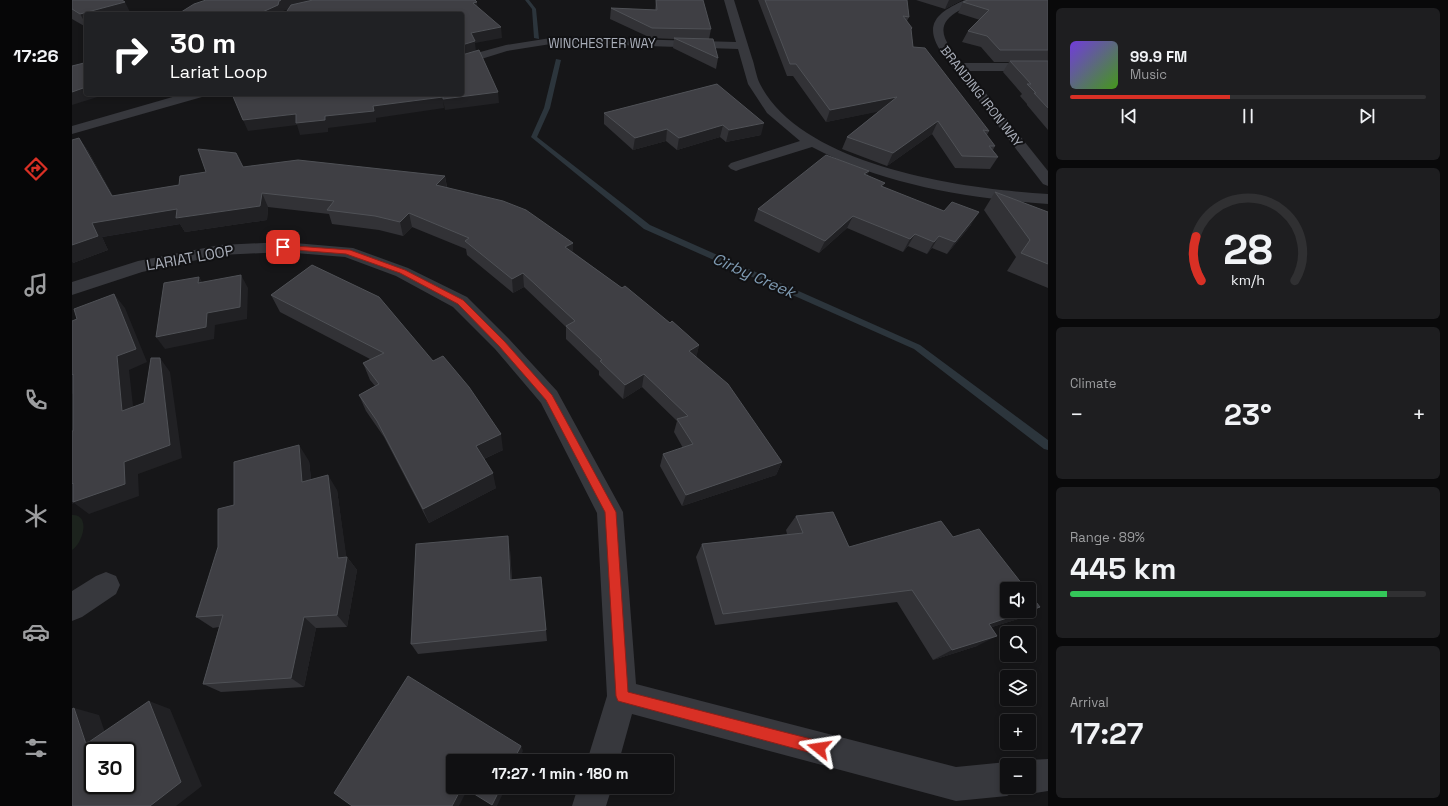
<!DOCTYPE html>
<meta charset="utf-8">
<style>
:root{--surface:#101012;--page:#1e1e20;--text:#f1f3f6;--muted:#9c9d9f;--line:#303032;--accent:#d93025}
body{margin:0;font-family:"Space Grotesk",sans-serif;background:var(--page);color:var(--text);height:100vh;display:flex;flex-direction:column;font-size:15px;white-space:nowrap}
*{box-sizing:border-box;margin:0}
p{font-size:13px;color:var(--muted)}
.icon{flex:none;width:22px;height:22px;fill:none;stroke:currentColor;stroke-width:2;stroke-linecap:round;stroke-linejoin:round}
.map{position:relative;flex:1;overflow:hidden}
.side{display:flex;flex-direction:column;gap:8px;padding:8px;background:#09090a;width:400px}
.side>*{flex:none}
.top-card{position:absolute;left:12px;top:12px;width:380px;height:84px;border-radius:4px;box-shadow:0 2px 6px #0003,0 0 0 1px var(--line);background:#202124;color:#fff;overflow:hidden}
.tools{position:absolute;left:928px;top:582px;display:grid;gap:8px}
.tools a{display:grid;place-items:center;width:36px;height:36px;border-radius:4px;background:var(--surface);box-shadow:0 2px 6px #0003,0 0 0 1px var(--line);font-size:20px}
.speed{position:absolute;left:12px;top:742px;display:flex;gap:8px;font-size:20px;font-weight:700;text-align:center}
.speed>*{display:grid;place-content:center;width:52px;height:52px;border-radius:50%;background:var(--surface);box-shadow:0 2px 6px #0003,0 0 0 1px var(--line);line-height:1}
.speed .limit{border:2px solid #111;border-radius:6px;background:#fff;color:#111}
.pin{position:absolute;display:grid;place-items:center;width:34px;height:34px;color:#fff;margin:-17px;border-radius:8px;box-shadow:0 2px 6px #0006}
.me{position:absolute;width:44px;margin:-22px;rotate:285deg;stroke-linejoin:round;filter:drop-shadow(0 0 3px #0008)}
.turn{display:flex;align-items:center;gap:14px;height:84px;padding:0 20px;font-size:18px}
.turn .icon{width:52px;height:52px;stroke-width:2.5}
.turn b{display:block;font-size:28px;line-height:34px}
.big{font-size:30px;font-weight:600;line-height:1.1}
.side .widget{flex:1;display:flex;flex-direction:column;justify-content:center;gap:6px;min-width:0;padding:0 14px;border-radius:6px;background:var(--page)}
.side .dial{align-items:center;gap:0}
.dial svg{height:104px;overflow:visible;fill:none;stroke:var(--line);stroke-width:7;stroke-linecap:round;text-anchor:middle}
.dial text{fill:var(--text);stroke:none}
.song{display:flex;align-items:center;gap:12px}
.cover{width:48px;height:48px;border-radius:6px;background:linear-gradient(135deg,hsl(260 70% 55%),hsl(100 70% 35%))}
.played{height:4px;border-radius:2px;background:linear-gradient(90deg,var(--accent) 45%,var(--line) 45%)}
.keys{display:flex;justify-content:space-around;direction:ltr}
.heat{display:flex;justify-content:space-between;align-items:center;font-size:22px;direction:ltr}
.charge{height:6px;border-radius:3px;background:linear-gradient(90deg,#34c759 89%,var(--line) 0)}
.trip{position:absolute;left:374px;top:754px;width:228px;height:40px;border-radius:4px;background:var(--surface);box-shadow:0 2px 6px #0003,0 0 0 1px var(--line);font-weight:600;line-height:40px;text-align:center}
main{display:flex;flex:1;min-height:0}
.tab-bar{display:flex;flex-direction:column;width:72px;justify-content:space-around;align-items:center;background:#060607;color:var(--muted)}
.tab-bar .icon{width:28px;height:28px}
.tab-bar .selected{color:var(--accent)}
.tab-bar b{font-size:18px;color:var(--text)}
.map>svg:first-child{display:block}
.green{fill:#1c231d}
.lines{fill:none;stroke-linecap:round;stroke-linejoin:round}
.stream{fill:#2c353c;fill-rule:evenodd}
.minor{fill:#37383d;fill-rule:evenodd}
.wall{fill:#323236}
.shaded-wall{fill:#212124}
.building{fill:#3f3f44;stroke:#4f5156;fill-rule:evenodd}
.route{fill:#d93025;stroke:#8d1f18}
.labels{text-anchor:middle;stroke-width:4;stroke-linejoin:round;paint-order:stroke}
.far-street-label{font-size:13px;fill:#a8adb8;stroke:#111113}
.street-label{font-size:15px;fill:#a8adb8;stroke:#111113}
.water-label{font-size:16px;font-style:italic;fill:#7f9bb3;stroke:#111113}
</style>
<main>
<nav class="tab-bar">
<b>17:26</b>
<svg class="icon selected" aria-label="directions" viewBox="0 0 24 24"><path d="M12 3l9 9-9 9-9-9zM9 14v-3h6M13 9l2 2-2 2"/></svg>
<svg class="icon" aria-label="music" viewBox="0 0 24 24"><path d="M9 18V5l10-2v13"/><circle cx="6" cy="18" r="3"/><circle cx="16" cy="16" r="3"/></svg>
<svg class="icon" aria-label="phone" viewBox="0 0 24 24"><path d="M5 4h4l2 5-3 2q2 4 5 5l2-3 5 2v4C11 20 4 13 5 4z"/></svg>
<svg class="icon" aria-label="climate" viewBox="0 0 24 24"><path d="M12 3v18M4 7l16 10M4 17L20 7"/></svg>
<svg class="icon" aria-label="car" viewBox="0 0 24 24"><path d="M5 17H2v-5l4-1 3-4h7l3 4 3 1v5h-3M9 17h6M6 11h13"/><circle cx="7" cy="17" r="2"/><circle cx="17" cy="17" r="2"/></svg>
<svg class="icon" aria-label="filters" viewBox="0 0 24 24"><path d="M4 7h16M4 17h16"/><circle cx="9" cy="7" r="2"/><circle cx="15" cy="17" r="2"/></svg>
</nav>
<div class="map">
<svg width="976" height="806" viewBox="0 0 976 806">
<rect width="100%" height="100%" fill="#161618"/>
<path class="green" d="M 0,515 C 19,514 11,543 0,550 Z"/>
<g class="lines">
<path class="stream" d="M 453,0 L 457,0 L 464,9 L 467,39 L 462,38 L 460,9 Z
M 484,59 L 489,60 L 478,108 L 465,137 L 578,225 L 848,345 L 976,440 L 976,450 L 972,449 L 842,349 L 572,229 L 459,137 L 472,108 Z"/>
<path class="minor" d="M 652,0 L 662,0 C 668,19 674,39 680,58 C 683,66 684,76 688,84 C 730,167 893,189 976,194 L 976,204 C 895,198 812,185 740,147 L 669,169 L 664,171 L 659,169 L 656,166 L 659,163 L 728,141 L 695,113 L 676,84 L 666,49 L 485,43 L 435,51 L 390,65 L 390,57 L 434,45 L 485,37 L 664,42 Z
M 893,0 L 907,0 C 903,5 894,7 888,10 C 858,26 875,44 890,63 L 964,63 L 968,64 L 970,67 L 968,70 L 964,71 L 896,71 L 976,171 L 976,186 L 971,184 L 870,53 C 850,24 866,12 893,0 Z
M 111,94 L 131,94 L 130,97 L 0,134 L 0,126 Z
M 211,242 L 281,248 L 336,268 L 395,297 L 437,339 L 485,391 L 551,512 L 564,684 L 884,767 L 935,762 L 941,765 L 935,765 L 935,787 L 957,787 L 957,765 L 946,765 L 957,760 L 976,759 L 976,791 L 957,794 L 947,789 L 935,796 L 884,801 L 560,714 L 547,761 L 515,761 L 535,696 L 525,513 L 469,403 L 423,349 L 381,307 L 324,276 L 273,257 L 211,252 L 148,255 L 70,272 L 0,295 L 0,282 L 66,261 L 148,245 Z
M 34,572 L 44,576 L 48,585 L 44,594 L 10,617 L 0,621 L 0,591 L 24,576 Z
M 506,787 L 540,787 L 534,806 L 500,806 Z"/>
</g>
<path class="wall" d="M 0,0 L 14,14 L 14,27 L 0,19 Z
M 584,0 L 639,29 L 637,39 L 646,58 L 644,69 L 601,48 L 602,39 L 579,38 L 538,19 L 539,8 L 583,10 Z
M 686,0 L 835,0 L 837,17 L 835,21 L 839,30 L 841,47 L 917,131 L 915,135 L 923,146 L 921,150 L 926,157 L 918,169 L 883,168 L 860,134 L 815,166 L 770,149 L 775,137 L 807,111 L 754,122 L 721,76 L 715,76 Z
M 844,0 L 890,0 L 873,9 Z
M 976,0 L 976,130 L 955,105 L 955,104 L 948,96 L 950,94 L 931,72 L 937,62 L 922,62 L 909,47 L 890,42 L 896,31 L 908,20 L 886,13 L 891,2 Z
M 645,84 L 689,135 L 654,142 L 648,137 L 605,150 L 594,141 L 561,150 L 532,124 L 532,113 Z
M 7,138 L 16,151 L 41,196 L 107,185 L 171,167 L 373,176 L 375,187 L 501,252 L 627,345 L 624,357 L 710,462 L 704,475 L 610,506 L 588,466 L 591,454 L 611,448 L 602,432 L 605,421 L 570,387 L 551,399 L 527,375 L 527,371 L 494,339 L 494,327 L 452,287 L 441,293 L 395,255 L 394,249 L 340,227 L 331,236 L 307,230 L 260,224 L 257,214 L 196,207 L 195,220 L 113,232 L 108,224 L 30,237 L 36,250 L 1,263 Z
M 797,171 L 795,176 L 811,187 L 899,225 L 875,254 L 860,248 L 855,254 L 836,246 L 831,252 L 775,228 L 747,253 L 682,221 L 686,209 Z
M 923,192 L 976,212 L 976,288 L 935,271 L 944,257 L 912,210 Z
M 240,265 L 431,450 L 412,459 L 424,488 L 357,523 L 312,437 L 294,411 L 287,395 L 303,386 L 298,380 L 291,363 L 298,359 L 208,312 L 199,295 Z
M 237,461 L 239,479 L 265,490 L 274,557 L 275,557 L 285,570 L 275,627 L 244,628 L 232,687 L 149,692 L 131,684 L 147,627 L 141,628 L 124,617 L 162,505 Z
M 724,516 L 777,547 L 881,537 L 968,607 L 946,619 L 920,627 L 905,646 L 861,660 L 825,602 L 643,625 L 624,557 L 630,544 L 715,534 L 714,530 Z
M 438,550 L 440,580 L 469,577 L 475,641 L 346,654 L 339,644 Z"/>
<path class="shaded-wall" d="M 209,0 L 248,0 L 211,11 L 209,14 L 186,14 L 207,1 Z
M 877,0 L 890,0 L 873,9 Z
M 53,2 L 59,14 L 14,14 L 14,24 L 8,14 Z
M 405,2 L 406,12 L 401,3 Z
M 429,27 L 430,38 L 403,43 L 404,52 L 390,56 L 390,45 L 399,33 Z
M 14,87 L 14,94 L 35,94 L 0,105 L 0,92 Z
M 426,92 L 427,103 L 373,110 L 371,99 Z
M 371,97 L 372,108 L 304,118 L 304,122 L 256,128 L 256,132 L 228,135 L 225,125 L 176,131 L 171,120 L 301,106 Z
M 825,97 L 820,109 L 754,122 L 758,110 Z
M 866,121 L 860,134 L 815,166 L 821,153 Z
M 692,123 L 689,135 L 654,142 L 657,130 Z
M 651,125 L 648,137 L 605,150 L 607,138 Z
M 595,129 L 594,141 L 561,150 L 563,138 Z
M 7,138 L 16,151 L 49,210 L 40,196 Z
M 797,171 L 792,183 L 792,174 Z
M 373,176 L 375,190 L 364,185 Z
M 190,193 L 196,207 L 195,220 L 113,232 L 108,224 L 30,237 L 36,250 L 1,263 L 0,262 L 0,245 L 20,223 Z
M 907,212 L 899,225 L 875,254 L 883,242 Z
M 337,213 L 340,227 L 331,236 L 328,222 Z
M 781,216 L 775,228 L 747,253 L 753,241 Z
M 843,234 L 836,246 L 831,252 L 838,239 Z
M 867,236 L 860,248 L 855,254 L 862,242 Z
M 501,243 L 501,257 L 493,247 Z
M 451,273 L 452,287 L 441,293 L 440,279 Z
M 169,275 L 176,288 L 175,319 L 143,325 L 142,339 L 93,349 L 84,337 L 135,313 Z
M 127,277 L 135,289 L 126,283 Z
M 42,294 L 53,308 L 75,362 L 57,370 L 63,424 L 50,411 L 45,356 Z
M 627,345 L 624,359 L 617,351 Z
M 88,358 L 98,372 L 110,458 L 66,474 L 67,496 L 17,514 L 2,503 L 0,504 L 0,484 L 52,462 L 98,445 Z
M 1,374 L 15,388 L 0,394 L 0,375 Z
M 572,374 L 570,387 L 551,399 L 553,385 Z
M 429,434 L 431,450 L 407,461 L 404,446 Z
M 227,445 L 237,461 L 241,497 L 230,482 Z
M 710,462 L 704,475 L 610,506 L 614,495 Z
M 421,473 L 424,488 L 357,523 L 351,509 Z
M 256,475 L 265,490 L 275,561 L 275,557 L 285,570 L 275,627 L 265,615 L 266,558 Z
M 436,536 L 438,550 L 440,593 L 438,580 Z
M 968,607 L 946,619 L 897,634 L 917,624 Z
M 232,617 L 244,628 L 232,687 L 219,678 Z
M 925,636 L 905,646 L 861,660 L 880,650 Z
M 77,701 L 98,709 L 130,786 L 104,806 L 78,806 Z
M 2,708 L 27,715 L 39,750 L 14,744 Z
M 449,746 L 451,751 L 446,761 L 441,761 Z
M 390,787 L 391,787 L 395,790 L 387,806 L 380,806 Z
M 429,787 L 434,787 L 425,806 L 421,806 L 420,805 Z"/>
<path class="building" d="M 0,0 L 50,0 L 53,2 L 8,14 L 0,9 Z
M 134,0 L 209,0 L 207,1 L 206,5 L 186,14 L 106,14 L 122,4 Z
M 241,0 L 403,0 L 405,2 L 401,3 L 429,27 L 399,33 L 403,41 L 390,45 L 390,14 L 213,14 L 219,5 Z
M 584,0 L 631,0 L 639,29 L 580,28 L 539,8 L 585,10 Z
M 693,0 L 835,0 L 837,17 L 831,16 L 840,28 L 839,29 L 841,47 L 853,48 L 917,131 L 911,130 L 923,146 L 917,146 L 926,157 L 890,156 L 866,121 L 821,153 L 775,137 L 825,97 L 758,110 L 724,64 L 718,64 Z
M 896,0 L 976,0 L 976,50 L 928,50 L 915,36 L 896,31 L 917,10 L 891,2 Z
M 602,38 L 641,39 L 646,58 Z
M 407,50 L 426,92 L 371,99 L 371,97 L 301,106 L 302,111 L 253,116 L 253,120 L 224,123 L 224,114 L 171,120 L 160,94 L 390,94 L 390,55 Z
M 938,61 L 976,61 L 976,108 L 962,93 L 964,93 L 955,84 L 959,84 Z
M 12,63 L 14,65 L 14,87 L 0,92 L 0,66 Z
M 645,84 L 692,123 L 657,130 L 651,125 L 607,138 L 595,129 L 563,138 L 532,113 Z
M 7,138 L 40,196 L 107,185 L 108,176 L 134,172 L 126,149 L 164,153 L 171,167 L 226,160 L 373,176 L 364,185 L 431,201 L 454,210 L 501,243 L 493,247 L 550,288 L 553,286 L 598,323 L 600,321 L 627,345 L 617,351 L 656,384 L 710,462 L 614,495 L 591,454 L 621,444 L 605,419 L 616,416 L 572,374 L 553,385 L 528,361 L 530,360 L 494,326 L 503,321 L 451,273 L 440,279 L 393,241 L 397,238 L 337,213 L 328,222 L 303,216 L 255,210 L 262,201 L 190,193 L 188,206 L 104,218 L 105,209 L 20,223 L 26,236 L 0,245 L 0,140 Z
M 754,155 L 797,171 L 792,174 L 813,183 L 809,186 L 872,211 L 880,202 L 907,212 L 883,242 L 867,236 L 862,242 L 843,234 L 838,239 L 781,216 L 753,241 L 686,209 Z
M 923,192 L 976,212 L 976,264 L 949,253 L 958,240 Z
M 240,265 L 307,297 L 361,361 L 371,356 L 397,387 L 429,434 L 404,446 L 421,473 L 351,509 L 305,421 L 287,395 L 307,384 L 291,363 L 312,353 L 199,295 Z
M 169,275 L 168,307 L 135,313 L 134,327 L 84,337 L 92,283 L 127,277 L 126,283 Z
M 42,294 L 64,349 L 45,356 L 50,411 L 72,403 L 79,358 L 88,358 L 98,445 L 52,462 L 53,484 L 1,502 L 1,483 L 0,484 L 0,431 L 1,431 L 1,374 L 0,375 L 0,321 L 5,319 L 2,309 Z
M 227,445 L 230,482 L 256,475 L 266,558 L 275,557 L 265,615 L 232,617 L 219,678 L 131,684 L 151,615 L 124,617 L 146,547 L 146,509 L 162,505 L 162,462 Z
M 761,512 L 777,547 L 869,521 L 881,537 L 907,529 L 954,589 L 935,589 L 935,611 L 956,611 L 917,624 L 925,636 L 880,650 L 840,590 L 651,614 L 630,544 L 731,533 L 724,516 Z
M 436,536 L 438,580 L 469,577 L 474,630 L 339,644 L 344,544 Z
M 957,593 L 968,607 L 957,611 Z
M 336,676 L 449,746 L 441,761 L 381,761 L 381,787 L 390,787 L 380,806 L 280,806 L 262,793 Z
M 77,701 L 109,782 L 78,806 L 0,806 L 0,709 L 2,708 L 14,744 ZM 21,751 L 55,751 L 55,785 L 21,785 Z
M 391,787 L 429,787 L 420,805 Z"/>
<path class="route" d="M 209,245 L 278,250 L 333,270 L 391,300 L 433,342 L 480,395 L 544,512 L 556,692 L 747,741 L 752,743 L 754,748 L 752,753 L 747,755 L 546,701 L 544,696 L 533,512 L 474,400 L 427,346 L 386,304 L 328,273 L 274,254 L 211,249 L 208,247 Z"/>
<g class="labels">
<g class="far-street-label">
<text x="530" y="48">WINCHESTER WAY</text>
<text transform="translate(910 96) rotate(52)" y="5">BRANDING IRON WAY</text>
</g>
<g class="street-label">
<text transform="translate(118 258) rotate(-10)" y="5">LARIAT LOOP</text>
</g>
<g class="water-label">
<text transform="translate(682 275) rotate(24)" y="6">Cirby Creek</text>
</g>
</g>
</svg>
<div class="tools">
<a><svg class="icon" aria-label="sound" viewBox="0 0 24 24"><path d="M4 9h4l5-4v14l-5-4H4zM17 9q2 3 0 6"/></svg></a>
<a><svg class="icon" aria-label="search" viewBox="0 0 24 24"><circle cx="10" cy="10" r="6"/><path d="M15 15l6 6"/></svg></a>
<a><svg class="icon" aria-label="layers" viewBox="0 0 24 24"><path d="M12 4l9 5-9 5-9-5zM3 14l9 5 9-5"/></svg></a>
<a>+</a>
<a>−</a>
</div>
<div class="speed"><div class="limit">30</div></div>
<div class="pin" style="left:211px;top:247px;background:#d93025"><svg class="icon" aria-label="arrive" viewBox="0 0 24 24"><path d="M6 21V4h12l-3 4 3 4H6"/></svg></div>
<svg class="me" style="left:747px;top:748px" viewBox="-20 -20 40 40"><path d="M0-17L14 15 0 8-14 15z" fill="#d93025" stroke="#fff" stroke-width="4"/></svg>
<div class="trip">17:27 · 1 min · 180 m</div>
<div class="top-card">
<div class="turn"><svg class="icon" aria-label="right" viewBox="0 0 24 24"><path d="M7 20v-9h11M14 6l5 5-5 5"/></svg><div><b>30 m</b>Lariat Loop</div></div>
</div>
</div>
<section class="side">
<div class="widget">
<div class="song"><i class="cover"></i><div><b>99.9 FM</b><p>Music</p></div></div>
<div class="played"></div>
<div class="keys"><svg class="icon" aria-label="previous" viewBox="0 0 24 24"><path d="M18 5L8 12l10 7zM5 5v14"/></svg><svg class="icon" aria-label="pause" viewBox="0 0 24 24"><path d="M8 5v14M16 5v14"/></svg><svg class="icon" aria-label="next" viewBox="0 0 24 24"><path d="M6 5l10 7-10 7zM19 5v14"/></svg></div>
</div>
<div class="widget dial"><svg viewBox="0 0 100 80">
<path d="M14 69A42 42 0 1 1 86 69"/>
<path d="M14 69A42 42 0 0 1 10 35" stroke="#d93025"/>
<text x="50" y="56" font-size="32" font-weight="700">28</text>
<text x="50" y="72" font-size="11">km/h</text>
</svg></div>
<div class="widget"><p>Climate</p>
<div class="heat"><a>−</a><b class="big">23°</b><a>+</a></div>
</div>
<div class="widget"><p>Range · 89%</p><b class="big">445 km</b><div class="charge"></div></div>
<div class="widget"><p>Arrival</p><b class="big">17:27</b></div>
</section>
</main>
